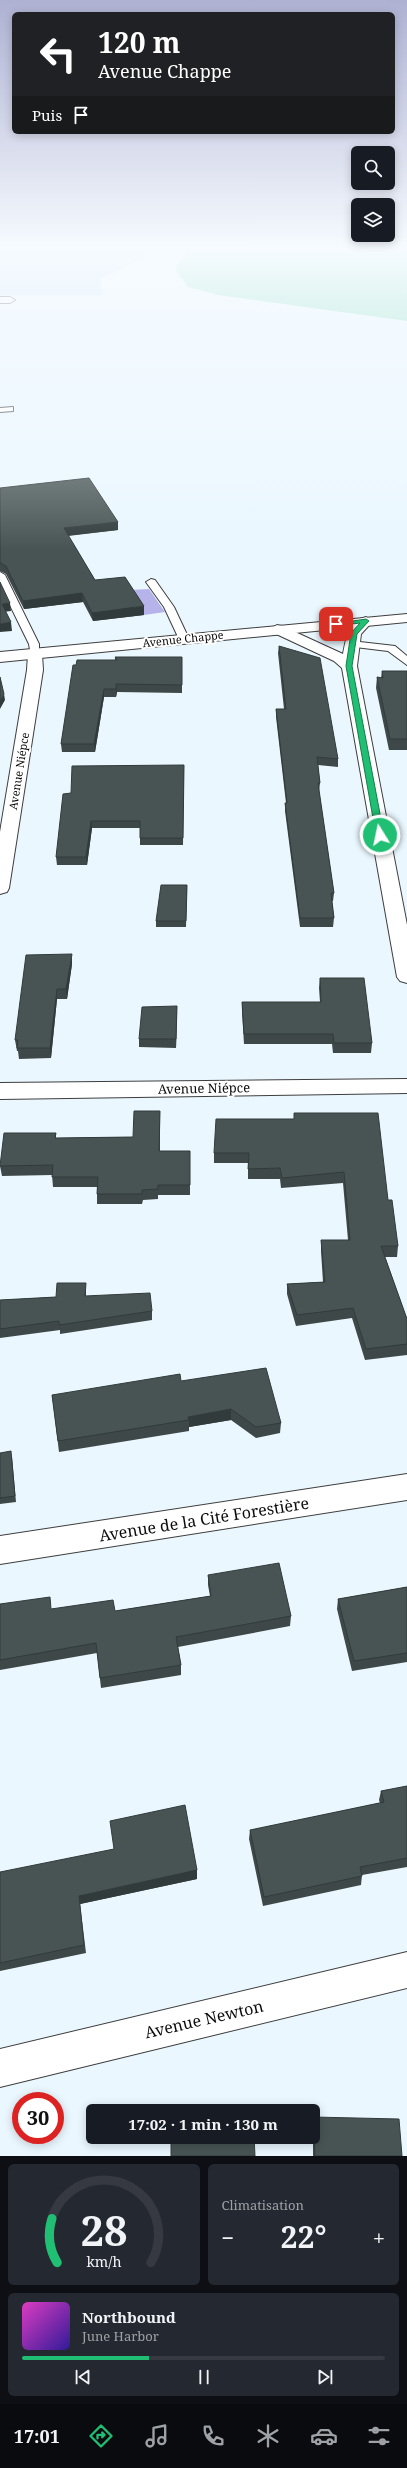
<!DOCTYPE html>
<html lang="fr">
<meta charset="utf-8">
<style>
:root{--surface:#171b24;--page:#242831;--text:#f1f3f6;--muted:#9ea1a6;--line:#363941;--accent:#20bf73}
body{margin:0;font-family:"Noto Serif",serif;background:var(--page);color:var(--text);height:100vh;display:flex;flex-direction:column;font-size:15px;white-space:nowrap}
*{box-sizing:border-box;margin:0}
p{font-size:13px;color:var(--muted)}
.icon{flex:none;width:22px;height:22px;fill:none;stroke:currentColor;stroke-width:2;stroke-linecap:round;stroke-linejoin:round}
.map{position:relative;height:2156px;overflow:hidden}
.panel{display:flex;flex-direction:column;gap:8px;padding:8px;background:#0d0f14;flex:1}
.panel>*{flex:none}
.banner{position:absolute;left:12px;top:12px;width:383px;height:122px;border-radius:6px;box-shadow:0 2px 10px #0003;background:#202124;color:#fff;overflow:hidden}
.controls{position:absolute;left:351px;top:146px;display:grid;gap:8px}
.controls a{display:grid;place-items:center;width:44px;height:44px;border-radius:6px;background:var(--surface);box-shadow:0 2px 10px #0003;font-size:20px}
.speed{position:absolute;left:12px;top:2092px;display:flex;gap:8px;font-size:20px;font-weight:700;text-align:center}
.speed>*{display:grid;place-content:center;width:52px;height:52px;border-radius:50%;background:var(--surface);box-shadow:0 2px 10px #0003;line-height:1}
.speed .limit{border:6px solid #d22;background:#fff;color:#111}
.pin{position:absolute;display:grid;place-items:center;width:34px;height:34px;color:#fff;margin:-17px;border-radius:8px;box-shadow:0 2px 6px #0006}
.me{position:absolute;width:44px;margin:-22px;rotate:350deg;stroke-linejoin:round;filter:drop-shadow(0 0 3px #0008)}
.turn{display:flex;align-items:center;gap:14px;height:84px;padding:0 20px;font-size:18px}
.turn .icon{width:52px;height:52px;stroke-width:2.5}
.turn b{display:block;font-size:28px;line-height:34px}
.then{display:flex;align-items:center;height:38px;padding:0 20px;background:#0003;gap:8px;font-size:15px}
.big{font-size:30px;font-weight:700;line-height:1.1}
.panel .widget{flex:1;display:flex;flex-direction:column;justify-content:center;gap:6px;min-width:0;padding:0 14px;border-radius:6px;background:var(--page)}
.panel .dial{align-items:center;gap:0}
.dial svg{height:104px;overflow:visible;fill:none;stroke:var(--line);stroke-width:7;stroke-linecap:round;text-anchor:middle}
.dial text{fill:var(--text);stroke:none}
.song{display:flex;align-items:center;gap:12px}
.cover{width:48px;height:48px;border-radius:6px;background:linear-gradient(135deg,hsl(310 70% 55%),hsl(250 70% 35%))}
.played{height:4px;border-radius:2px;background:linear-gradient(90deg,var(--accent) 35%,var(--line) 35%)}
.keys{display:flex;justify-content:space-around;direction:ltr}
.heat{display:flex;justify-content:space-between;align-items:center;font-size:22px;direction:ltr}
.panel .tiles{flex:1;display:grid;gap:8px;grid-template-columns:1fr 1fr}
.widget:last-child{grid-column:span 2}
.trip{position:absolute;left:86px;top:2104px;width:234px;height:40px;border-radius:6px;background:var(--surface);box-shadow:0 2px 10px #0003;font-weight:700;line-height:40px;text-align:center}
.dock{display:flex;height:64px;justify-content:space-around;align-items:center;background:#090b0e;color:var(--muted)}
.dock .icon{width:28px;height:28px}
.dock .active{color:var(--accent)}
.dock b{font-size:18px;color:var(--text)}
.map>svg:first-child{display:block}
.farmland{fill:#cae0f5}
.green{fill:#b6b3ea}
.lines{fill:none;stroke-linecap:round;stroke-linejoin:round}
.taxiway{fill:#85dbb9;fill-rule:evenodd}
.runway{fill:#85dbb9;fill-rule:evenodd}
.service-casing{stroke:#3e3e3e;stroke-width:2}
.minor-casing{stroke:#3e3e3e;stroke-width:2}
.tertiary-casing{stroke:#3e3e3e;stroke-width:2}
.service{fill:#fff;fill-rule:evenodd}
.minor{fill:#fff;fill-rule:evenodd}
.tertiary{fill:#fff;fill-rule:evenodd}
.wall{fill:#3e4848}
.shaded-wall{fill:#323b3b}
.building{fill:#485454;stroke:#323b3b}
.route{fill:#20bf73;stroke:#157c4b}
.labels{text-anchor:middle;stroke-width:4;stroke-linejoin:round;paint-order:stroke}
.far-street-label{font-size:11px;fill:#0b0b0b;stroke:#fff}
.street-label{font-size:13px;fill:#0b0b0b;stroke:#fff}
.near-street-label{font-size:16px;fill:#0b0b0b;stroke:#fff}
</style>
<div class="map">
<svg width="407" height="2156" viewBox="0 0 407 2156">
<rect width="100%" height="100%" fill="#eaf7ff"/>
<path class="farmland" d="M 0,248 L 164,248 L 100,279 L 101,295 L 0,295 Z"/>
<path class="green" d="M 298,248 L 407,248 L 407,261 Z
M 275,250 L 407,266 L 407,280 L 257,261 Z
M 149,589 L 165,612 L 144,615 L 129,590 Z"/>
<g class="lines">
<path class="taxiway" d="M 266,248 L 365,248 L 407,253 L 407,273 L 282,258 L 270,255 Z"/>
<path class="runway" d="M 200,248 L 254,248 L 407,267 L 407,321 L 218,295 L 188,287 L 175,269 L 188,251 Z"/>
<g class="service-casing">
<path id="service" d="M 13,407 L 13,411 L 0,412 L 0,408 Z
M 0,572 L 5,575 L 39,644 L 39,656 L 31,656 L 29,644 L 0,585 Z
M 151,579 L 155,580 L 174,607 L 189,639 L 188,641 L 180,641 L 179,639 L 164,607 L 146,582 Z
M 351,641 L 395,646 L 407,656 L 407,665 L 388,651 L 347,646 L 347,642 Z"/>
</g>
<g class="minor-casing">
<path id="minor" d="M 0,297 L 10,297 L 15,300 L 10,303 L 0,303 Z
M 366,617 L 373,621 L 361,634 L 357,666 L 407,925 L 407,983 L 400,981 L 397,977 L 342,668 L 334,661 L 272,632 L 270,629 L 277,625 L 282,626 L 343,654 C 346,639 348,621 366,617 Z
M 35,650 L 42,654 L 43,670 L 9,888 L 7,892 L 0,894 L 0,832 L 27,670 L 28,654 Z
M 407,1079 L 407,1093 L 0,1099 L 0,1083 Z
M 407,1474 L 407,1500 L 0,1564 L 0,1536 Z
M 407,1952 L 407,1988 L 0,2087 L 0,2049 Z"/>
</g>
<g class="tertiary-casing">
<path id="tertiary" d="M 407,614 L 407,622 L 0,662 L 0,652 Z"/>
</g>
<use href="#service" class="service"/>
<use href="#minor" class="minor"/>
<use href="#tertiary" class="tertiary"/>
</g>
<path class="wall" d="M 0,488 L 118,522 L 118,530 L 68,536 L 95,580 L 144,615 L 93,621 L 83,602 L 24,609 L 6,574 L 0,571 Z
M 279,646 L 338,759 L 338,767 L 318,765 L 320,783 L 319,791 L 334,893 L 333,901 L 332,901 L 334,918 L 333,927 L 300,927 L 285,811 L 285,803 L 286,803 L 276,717 L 276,709 L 284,709 L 278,653 Z
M 115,657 L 182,657 L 182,693 L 117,692 L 116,697 L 104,697 L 95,752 L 62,752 L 61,744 L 76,665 L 115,660 Z
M 382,671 L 407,671 L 407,750 L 389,750 L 376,688 L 377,677 L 381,678 Z
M 184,765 L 183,845 L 140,845 L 140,828 L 92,828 L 87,865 L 57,865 L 56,857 L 71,793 Z
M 187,885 L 186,927 L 156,927 L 156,921 Z
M 72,964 L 67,999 L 57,999 L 51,1058 L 19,1059 L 18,1051 L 17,1051 L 15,1040 Z
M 320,978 L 372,1043 L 371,1053 L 333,1053 L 332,1044 L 244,1044 L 242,1011 L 242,1002 L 320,1002 L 319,988 Z
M 177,1006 L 176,1048 L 139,1047 L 139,1039 Z
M 160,1111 L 160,1151 L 190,1151 L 190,1195 L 158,1195 L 158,1199 L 143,1200 L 142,1204 L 97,1204 L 97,1187 L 53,1187 L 52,1175 L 2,1176 L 0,1166 L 56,1133 L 56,1138 L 133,1137 Z
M 294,1113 L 388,1200 L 398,1246 L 397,1257 L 385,1257 L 407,1319 L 407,1355 L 365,1360 L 352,1318 L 296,1326 L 287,1294 L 287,1284 L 323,1282 L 321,1251 L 321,1240 L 348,1240 L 343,1183 L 281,1188 L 280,1179 L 248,1179 L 248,1163 L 214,1163 L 214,1153 L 294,1119 Z
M 86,1291 L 86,1296 L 152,1311 L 152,1320 L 60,1334 L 60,1330 L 0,1338 L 0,1300 L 56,1297 Z
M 181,1381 L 281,1423 L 280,1433 L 256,1438 L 231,1420 L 189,1427 L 189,1431 L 59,1452 L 52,1395 Z
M 0,1453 L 12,1457 L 16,1502 L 0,1504 Z
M 208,1575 L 291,1616 L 290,1626 L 178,1647 L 181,1665 L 181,1675 L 101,1688 L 97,1653 L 0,1670 L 0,1604 L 51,1609 L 115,1611 L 210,1596 L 208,1585 Z
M 407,1587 L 407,1662 L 352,1671 L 337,1609 L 338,1599 Z
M 407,1786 L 407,1867 L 362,1875 L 361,1885 L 263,1906 L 249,1839 L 250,1830 L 380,1803 L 379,1800 L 381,1791 Z
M 197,1870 L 197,1879 L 80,1904 L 86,1953 L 0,1971 L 0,1872 Z
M 313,2117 L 402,2156 L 313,2156 Z"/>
<path class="shaded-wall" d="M 118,522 L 118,530 L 64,536 L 64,528 Z
M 82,593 L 83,602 L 24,609 L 23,601 Z
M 10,603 L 11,611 L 3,612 L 2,604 Z
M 144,606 L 144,615 L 93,621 L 92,613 Z
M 11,622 L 12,631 L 0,632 L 0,624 Z
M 116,684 L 117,692 L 116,697 Z
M 104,689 L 104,697 L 95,752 L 94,744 Z
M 4,694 L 5,700 L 0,709 L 0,701 Z
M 91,821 L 92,828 L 87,865 L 86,857 Z
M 72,954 L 72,964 L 67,999 L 66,989 Z
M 57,989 L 57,999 L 51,1058 L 50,1048 Z
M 177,1006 L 177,1015 L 176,1048 L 176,1039 Z
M 86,1283 L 86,1305 L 85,1296 Z
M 231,1409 L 231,1420 L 189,1427 L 189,1420 L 188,1417 Z
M 197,1870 L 197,1879 L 80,1904 L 86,1953 L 79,1896 Z"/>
<path class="building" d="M 89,478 L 118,522 L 64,528 L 95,580 L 125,577 L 144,606 L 92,613 L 82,593 L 23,601 L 6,566 L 0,563 L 0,488 Z
M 0,582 L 10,603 L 2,604 L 11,622 L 0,624 Z
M 279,646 L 320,658 L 338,759 L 317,757 L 320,783 L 318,783 L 334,893 L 331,893 L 334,918 L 300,918 L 285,803 L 287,803 L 276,709 L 286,709 Z
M 115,657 L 182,657 L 182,685 L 116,684 L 116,689 L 104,689 L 94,744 L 61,744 L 73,665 L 76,665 L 77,660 L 117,660 Z
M 382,671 L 407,671 L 407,739 L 390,739 L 377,677 L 383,678 Z
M 0,677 L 4,694 L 0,701 Z
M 184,765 L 183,838 L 140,838 L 140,821 L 91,821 L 86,857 L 56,857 L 63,794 L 71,793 L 72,766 Z
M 161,885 L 187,885 L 186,921 L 156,921 Z
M 72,954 L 66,989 L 57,989 L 50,1048 L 17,1048 L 18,1040 L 15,1040 L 26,955 Z
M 320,978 L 364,978 L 372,1043 L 334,1043 L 333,1034 L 244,1034 L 242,1002 L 321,1002 Z
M 177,1006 L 176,1039 L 139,1039 L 142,1007 Z
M 134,1111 L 160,1111 L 159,1151 L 190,1151 L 190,1185 L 158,1185 L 158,1189 L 142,1190 L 142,1194 L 97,1194 L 98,1177 L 52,1177 L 53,1165 L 0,1166 L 4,1133 L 56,1133 L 55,1138 L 133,1137 Z
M 294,1113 L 378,1113 L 388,1200 L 392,1200 L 398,1246 L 381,1246 L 407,1319 L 407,1344 L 366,1349 L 353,1308 L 297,1315 L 287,1284 L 325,1282 L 321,1240 L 350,1240 L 344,1172 L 282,1178 L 280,1168 L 248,1169 L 249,1153 L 214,1153 L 216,1119 L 294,1119 Z
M 57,1283 L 86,1283 L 85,1296 L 150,1293 L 152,1311 L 59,1325 L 59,1321 L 0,1329 L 0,1300 L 56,1297 Z
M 266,1368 L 281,1423 L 256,1427 L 231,1409 L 188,1417 L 189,1420 L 58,1441 L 52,1395 L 180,1374 L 181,1381 Z
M 11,1451 L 15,1496 L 0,1498 L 0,1453 Z
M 279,1563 L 291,1616 L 176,1637 L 181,1665 L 100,1678 L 96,1643 L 0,1660 L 0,1604 L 50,1597 L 51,1609 L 113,1600 L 115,1611 L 211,1596 L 208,1575 Z
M 407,1587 L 407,1653 L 354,1661 L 338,1599 Z
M 407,1786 L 407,1858 L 360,1867 L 362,1876 L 264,1897 L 250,1830 L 384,1802 L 381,1791 Z
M 185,1805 L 197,1870 L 79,1896 L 84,1945 L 0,1963 L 0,1872 L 114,1849 L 110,1821 Z
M 313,2117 L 399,2119 L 402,2156 L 315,2156 Z
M 171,2137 L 254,2137 L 255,2156 L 171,2156 Z"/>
<linearGradient id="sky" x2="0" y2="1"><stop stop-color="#aeb1d2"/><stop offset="0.45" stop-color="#f6fbff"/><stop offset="1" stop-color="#f6fbff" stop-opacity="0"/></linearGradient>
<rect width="407" height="550" fill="url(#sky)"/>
<path class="route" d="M 366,619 L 369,621 L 357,634 L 352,666 L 384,835 L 380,837 L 376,835 L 346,666 L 351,633 L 360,623 L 336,626 L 333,624 Z"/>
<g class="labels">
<g class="far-street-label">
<text transform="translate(183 639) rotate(-6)" y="4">Avenue Chappe</text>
<text transform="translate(19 771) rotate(-81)" y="4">Avenue Niépce</text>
</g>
<g class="street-label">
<text transform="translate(204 1088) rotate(-1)" y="5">Avenue Niépce</text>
</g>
<g class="near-street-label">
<text transform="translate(204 1519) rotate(-9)" y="6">Avenue de la Cité Forestière</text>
<text transform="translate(204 2019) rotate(-13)" y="6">Avenue Newton</text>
</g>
</g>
</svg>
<div class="controls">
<a><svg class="icon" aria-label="search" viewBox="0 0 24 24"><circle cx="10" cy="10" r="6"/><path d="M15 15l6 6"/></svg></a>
<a><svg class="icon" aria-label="layers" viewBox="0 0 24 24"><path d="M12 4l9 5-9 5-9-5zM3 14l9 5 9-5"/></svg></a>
</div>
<div class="speed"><div class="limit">30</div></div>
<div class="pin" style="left:336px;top:624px;background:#d93025"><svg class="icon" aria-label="arrive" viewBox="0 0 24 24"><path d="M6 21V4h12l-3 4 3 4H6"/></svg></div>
<svg class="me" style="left:380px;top:835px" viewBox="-20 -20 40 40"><circle r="17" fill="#20bf73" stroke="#fff" stroke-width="3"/><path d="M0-11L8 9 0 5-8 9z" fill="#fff"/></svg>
<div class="trip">17:02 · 1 min · 130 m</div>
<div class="banner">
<div class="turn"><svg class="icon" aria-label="left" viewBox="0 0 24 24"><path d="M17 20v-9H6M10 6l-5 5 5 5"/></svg><div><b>120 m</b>Avenue Chappe</div></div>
<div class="then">Puis<svg class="icon" aria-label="arrive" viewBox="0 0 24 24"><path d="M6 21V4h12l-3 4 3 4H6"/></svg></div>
</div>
</div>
<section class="panel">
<div class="tiles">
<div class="widget dial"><svg viewBox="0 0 100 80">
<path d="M14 69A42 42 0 1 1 86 69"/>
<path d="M14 69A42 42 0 0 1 10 35" stroke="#20bf73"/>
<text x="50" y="56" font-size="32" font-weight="700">28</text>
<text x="50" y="72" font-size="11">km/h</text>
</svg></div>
<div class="widget"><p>Climatisation</p>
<div class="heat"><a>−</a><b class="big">22°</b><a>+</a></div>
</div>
<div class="widget">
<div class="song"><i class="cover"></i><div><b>Northbound</b><p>June Harbor</p></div></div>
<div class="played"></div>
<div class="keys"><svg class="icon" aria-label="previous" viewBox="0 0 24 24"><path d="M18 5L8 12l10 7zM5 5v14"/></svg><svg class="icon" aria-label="pause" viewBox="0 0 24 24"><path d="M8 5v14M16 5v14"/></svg><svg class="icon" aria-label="next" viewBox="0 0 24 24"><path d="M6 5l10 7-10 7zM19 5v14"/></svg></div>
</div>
</div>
</section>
<nav class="dock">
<b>17:01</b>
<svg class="icon active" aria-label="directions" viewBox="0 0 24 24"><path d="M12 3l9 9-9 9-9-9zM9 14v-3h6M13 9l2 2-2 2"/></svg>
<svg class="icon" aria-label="music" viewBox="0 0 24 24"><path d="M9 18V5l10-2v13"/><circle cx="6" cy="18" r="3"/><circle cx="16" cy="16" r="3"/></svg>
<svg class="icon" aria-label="phone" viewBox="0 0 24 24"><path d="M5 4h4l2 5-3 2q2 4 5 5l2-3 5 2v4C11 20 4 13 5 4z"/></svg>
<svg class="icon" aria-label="climate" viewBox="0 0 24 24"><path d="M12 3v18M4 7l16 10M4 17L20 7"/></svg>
<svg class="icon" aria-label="car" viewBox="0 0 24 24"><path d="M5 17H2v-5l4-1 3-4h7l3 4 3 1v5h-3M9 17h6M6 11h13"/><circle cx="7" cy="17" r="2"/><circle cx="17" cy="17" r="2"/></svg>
<svg class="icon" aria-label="filters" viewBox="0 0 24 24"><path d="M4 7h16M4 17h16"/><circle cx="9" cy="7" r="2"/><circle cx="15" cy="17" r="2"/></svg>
</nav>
